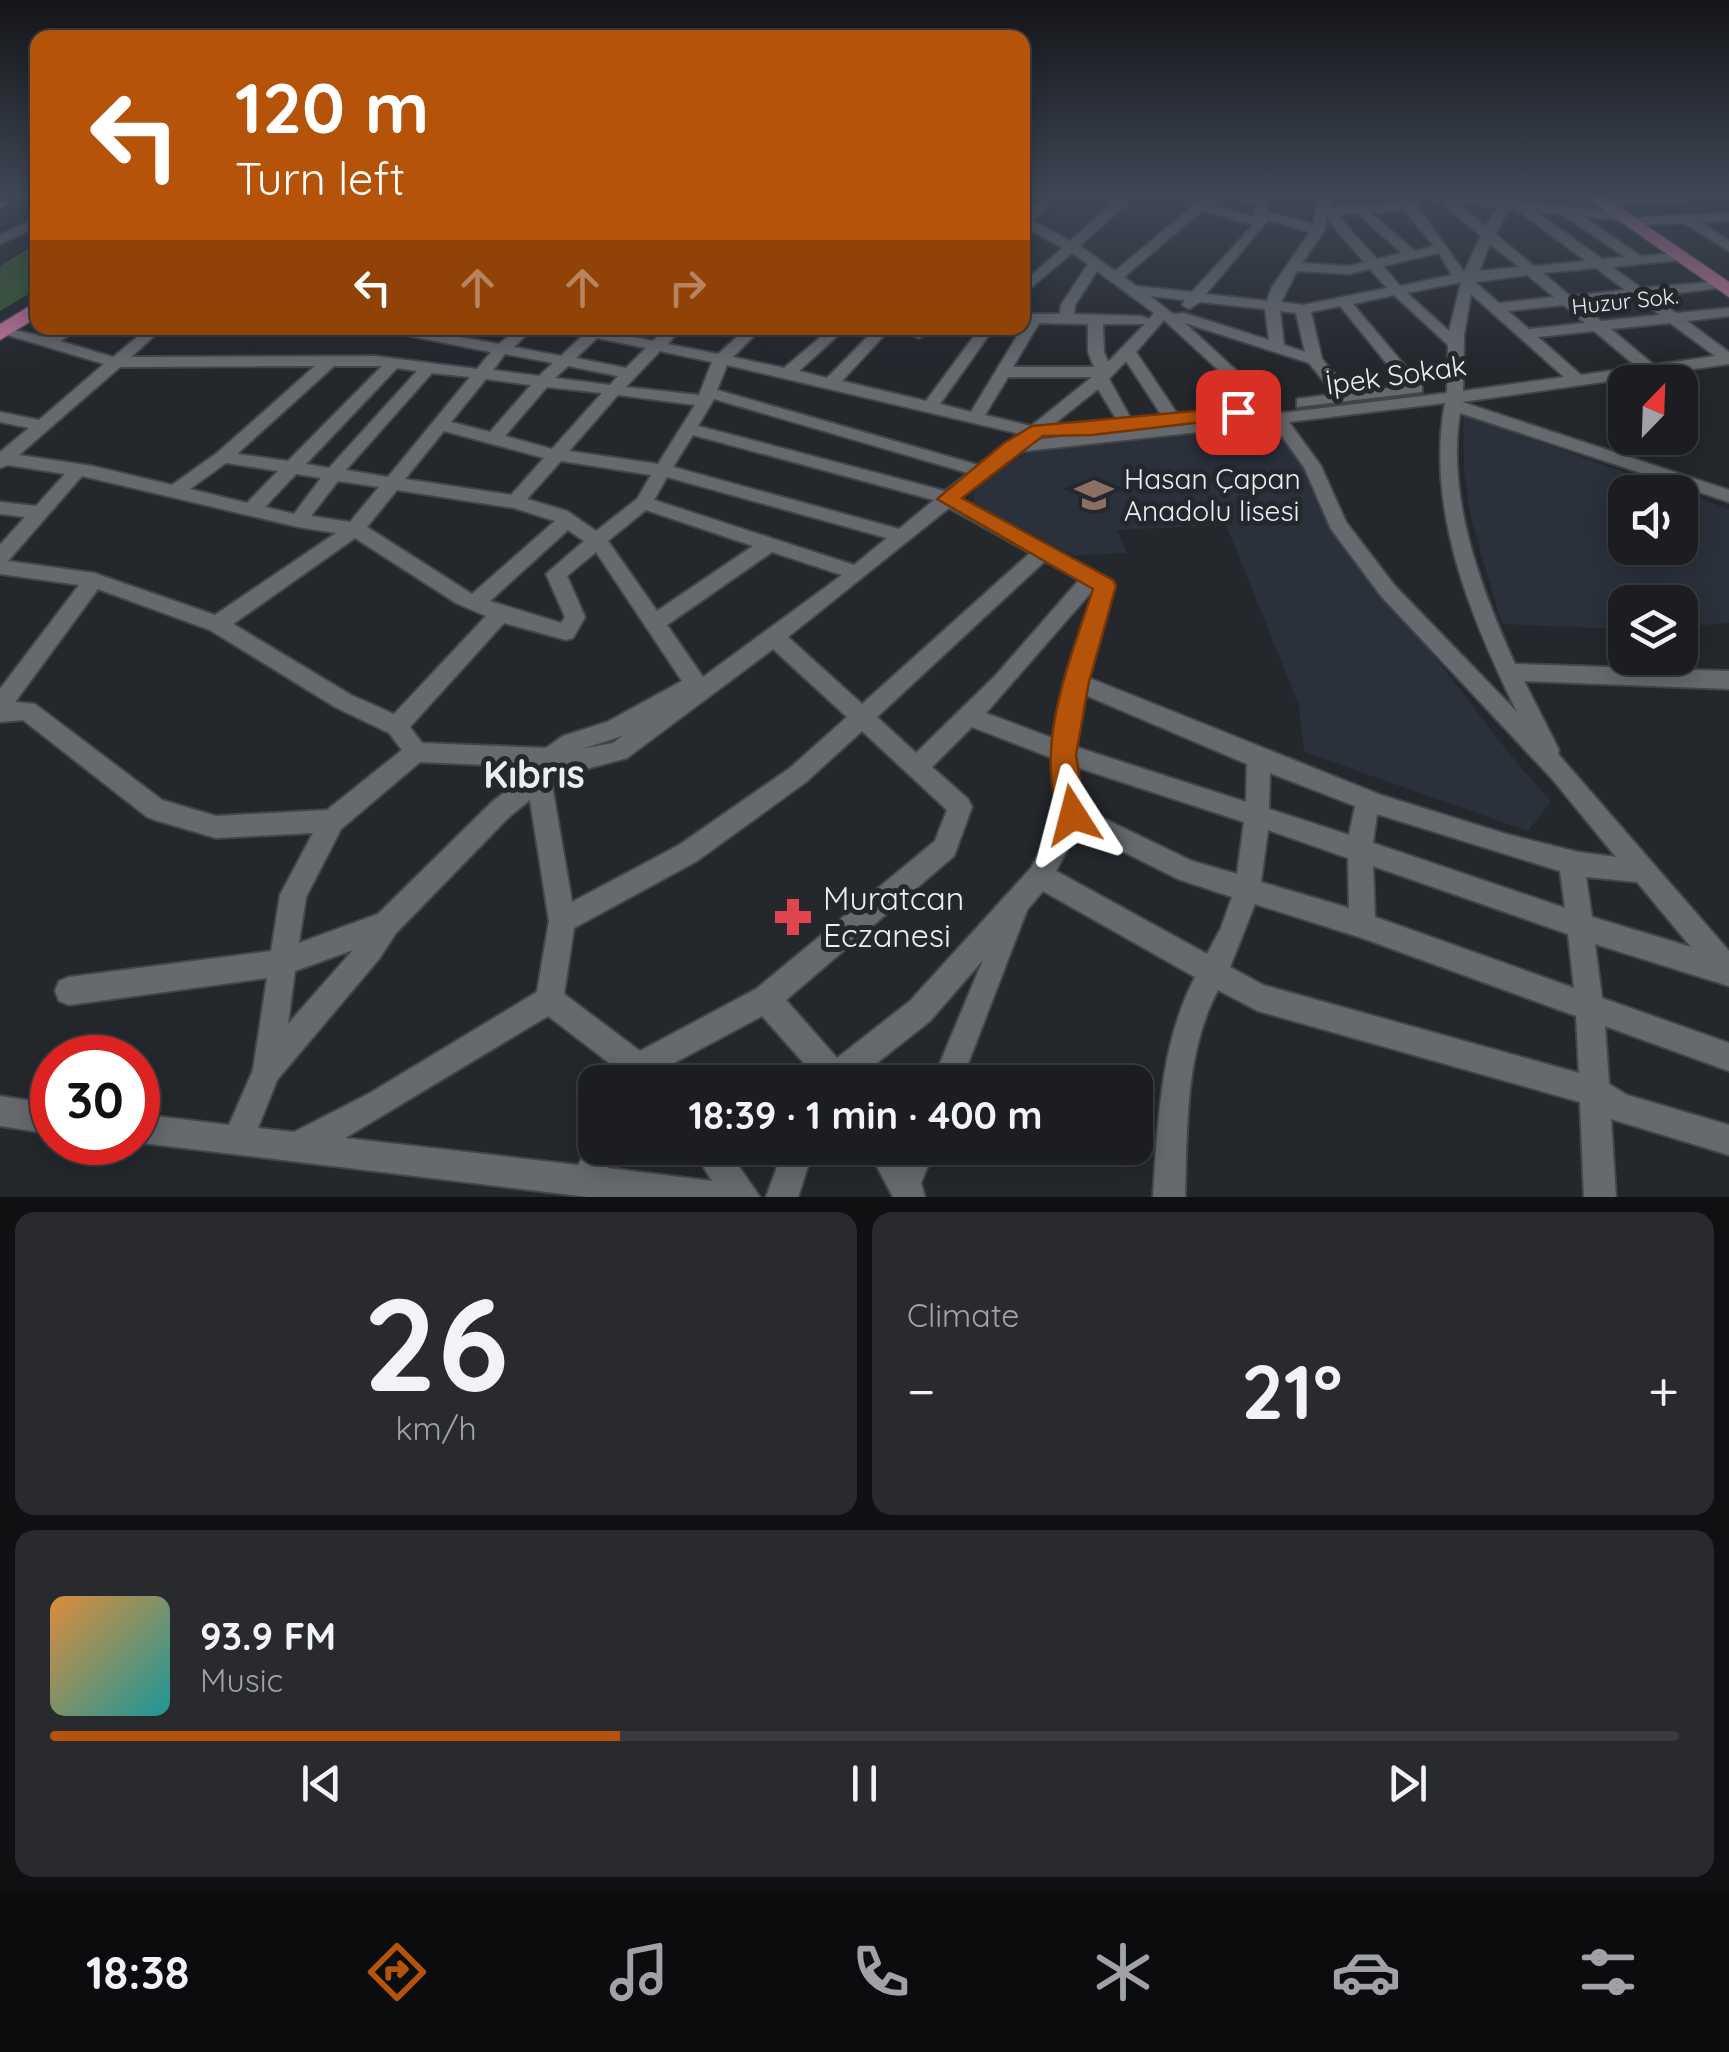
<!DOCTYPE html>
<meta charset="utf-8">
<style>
:root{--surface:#1b1d21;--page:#282a2e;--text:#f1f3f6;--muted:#a0a2a5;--line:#393b3f;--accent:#b45309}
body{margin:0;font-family:Quicksand,sans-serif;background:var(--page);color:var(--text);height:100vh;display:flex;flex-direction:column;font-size:38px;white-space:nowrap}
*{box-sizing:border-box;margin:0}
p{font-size:32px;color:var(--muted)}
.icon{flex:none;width:55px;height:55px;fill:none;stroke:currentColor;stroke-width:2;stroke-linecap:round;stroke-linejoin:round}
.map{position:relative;height:1197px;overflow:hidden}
.sheet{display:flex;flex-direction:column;gap:15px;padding:15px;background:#0f1012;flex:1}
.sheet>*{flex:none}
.hud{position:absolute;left:30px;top:30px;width:1000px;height:305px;border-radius:20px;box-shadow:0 5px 25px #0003,0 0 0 2px var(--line);background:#b45309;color:#fff;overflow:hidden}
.needle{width:65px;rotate:23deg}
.controls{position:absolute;left:1608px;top:365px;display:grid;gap:20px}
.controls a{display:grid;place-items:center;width:90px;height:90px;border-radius:20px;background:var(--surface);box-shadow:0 5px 25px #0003,0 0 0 2px var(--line);font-size:50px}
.speed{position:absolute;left:30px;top:1035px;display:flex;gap:20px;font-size:50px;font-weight:700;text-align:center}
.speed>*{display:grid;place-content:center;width:130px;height:130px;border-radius:50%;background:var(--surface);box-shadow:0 5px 25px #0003,0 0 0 2px var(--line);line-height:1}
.speed .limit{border:15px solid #d22;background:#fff;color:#111}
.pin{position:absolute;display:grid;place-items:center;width:85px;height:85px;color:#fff;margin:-42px;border-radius:20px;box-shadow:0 5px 15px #0006}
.me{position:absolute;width:110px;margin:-55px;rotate:351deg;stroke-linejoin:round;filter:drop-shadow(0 0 8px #0008)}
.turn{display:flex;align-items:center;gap:35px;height:210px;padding:0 40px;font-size:45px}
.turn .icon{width:130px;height:130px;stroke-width:2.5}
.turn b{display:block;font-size:70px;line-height:85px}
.lanes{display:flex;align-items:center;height:95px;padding:0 40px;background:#0003;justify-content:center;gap:50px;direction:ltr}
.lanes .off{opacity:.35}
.big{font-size:75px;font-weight:700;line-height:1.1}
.sheet .tile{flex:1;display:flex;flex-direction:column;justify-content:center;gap:15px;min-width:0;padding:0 35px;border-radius:20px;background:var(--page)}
.sheet .dial{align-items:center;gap:0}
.dial b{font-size:130px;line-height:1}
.song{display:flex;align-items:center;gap:30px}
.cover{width:120px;height:120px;border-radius:15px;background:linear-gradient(135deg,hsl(30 70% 55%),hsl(180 70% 35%))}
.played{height:10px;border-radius:5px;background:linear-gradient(90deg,var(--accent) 35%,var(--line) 35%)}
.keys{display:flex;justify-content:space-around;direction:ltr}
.heat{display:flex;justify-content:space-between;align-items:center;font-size:55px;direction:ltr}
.sheet .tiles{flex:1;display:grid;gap:15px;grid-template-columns:1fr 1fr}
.tile:last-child{grid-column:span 2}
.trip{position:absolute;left:578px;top:1065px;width:575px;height:100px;border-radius:20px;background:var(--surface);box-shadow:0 5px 25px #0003,0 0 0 2px var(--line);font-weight:700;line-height:100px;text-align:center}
.tab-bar{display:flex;height:160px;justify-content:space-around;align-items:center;background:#0b0c0d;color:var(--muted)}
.tab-bar .icon{width:70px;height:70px}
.tab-bar .current{color:var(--accent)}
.tab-bar b{font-size:45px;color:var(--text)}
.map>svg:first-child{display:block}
.built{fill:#2b313b;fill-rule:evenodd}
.green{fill:#375932}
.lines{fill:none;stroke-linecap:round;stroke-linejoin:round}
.minor-casing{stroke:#424549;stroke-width:4}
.major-casing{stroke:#424549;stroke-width:3}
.minor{fill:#666a6f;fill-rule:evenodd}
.major{fill:#bb7094;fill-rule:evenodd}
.rail{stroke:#bcbec1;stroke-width:4;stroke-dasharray:9 9;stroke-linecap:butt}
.route{fill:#b45309;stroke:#753606;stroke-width:2.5}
.labels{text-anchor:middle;stroke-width:10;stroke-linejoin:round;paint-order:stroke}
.far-street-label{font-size:22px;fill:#ebedf0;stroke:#24272c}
.street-label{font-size:28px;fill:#ebedf0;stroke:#24272c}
.poi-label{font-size:28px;fill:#ebedf0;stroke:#24272c;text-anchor:start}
.near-poi-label{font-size:32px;fill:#ebedf0;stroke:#24272c;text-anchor:start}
.district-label{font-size:38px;font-weight:bold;fill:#ebedf0;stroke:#24272c}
</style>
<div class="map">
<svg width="1729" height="1197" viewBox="0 0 1729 1197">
<rect width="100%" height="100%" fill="#24272c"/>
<path class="built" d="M 1463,415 L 1729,509 L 1729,623 L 1680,627 L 1680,602 L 1625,602 L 1625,629 L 1502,624 L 1471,519 L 1464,471 ZM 1625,492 L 1680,492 L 1680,548 L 1625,548 Z
M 1243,426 L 1282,436 L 1294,446 L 1343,537 L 1508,752 L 1551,802 L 1528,831 L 1304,752 L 1298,702 L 1226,525 L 1117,530 L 1127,553 L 1074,556 L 973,504 L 976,485 L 1030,450 Z"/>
<path class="green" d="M 37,243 L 37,289 L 0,311 L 0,266 Z"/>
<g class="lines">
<g class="minor-casing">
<path id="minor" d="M 1044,195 L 1057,195 L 1033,221 L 1070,241 L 1122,195 L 1136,195 L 1080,246 L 1115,271 L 1206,195 L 1267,195 L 1268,212 L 1313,224 L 1319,195 L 1331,195 L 1329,208 L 1398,203 L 1392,195 L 1405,195 L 1415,203 L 1464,272 L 1481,236 L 1440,202 L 1406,195 L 1502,200 L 1499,195 L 1517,195 L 1523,202 L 1625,213 L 1625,219 L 1620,220 L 1582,216 L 1641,256 L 1684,253 L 1684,259 L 1679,260 L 1612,267 L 1641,288 L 1724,281 L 1726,284 L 1719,288 L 1652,296 L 1676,313 L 1729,308 L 1729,316 L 1687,321 L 1729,352 L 1729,364 L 1462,402 L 1729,490 L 1729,502 L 1460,413 C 1446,497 1481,589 1515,664 L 1729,671 L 1729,689 L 1524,681 L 1559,750 L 1558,754 L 1729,951 L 1729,986 L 1595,944 L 1602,998 L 1729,1043 L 1729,1071 L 1605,1026 L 1609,1084 L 1627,1095 L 1729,1125 L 1729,1155 L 1611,1119 L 1616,1197 L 1584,1197 L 1580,1102 L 1258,1011 L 1218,990 C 1185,1052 1187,1128 1185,1197 L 1153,1197 C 1158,1122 1160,1045 1195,977 L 1043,891 L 1027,910 L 961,1082 L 932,1082 L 983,960 L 930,1021 L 853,1082 L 817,1082 L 818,1079 L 762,1016 L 661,1070 L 666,1082 L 617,1082 L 621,1072 L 548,1016 L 345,1138 L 578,1165 L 595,1136 L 595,1148 L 617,1148 L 608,1168 L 712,1181 L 692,1148 L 726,1148 L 760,1197 L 588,1197 L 134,1142 L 138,1142 L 138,1114 L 229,1125 L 253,1070 L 267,978 L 69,1005 L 59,1001 L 55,991 L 59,981 L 69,977 L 271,951 L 280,895 L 313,833 L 216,838 L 155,820 L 147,817 L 23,720 L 0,722 L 0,689 L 79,585 L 0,574 L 0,545 L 25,517 L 0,514 L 0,502 L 36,506 L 65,474 L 8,465 L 0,468 L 0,452 L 29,428 L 0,422 L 0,412 L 39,420 L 104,364 L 1,333 L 1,327 L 45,337 L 63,328 L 80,328 L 60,341 L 113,357 L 148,328 L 163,328 L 131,357 L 375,356 L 477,369 L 491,352 L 410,336 L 403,332 L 410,328 L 499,344 L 518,328 L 533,328 L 514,347 L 561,356 L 583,335 L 566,331 L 564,328 L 606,328 L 605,331 L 653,341 L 667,328 L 682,328 L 668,344 L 718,354 L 747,328 L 762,328 L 733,357 L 784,368 L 831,328 L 846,328 L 799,371 L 827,378 L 876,328 L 891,328 L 842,381 L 926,401 L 980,328 L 994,328 L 940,404 L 971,412 L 1022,328 L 1022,314 L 1060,314 L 1061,305 L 1088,264 L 1072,253 L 1022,295 L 1022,283 L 1063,248 L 1022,226 L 1022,216 ZM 1220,196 L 1255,205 L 1255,217 L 1210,205 ZM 1458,203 L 1497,207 L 1486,227 ZM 1509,209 L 1516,209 L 1586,261 L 1534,266 L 1495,234 ZM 1203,210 L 1253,225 L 1192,292 L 1136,286 L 1124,277 ZM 1404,210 L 1434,246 L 1415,251 L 1371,213 ZM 1535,211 L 1562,214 L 1625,257 L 1602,259 ZM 1357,213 L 1402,253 L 1377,259 L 1337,215 ZM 1327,219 L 1364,262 L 1349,266 L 1302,263 L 1325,230 ZM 1268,220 L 1310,232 L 1272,287 L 1267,301 L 1206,294 ZM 1490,244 L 1519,267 L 1479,271 ZM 1439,253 L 1452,275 L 1400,286 L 1383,266 ZM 1596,268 L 1625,290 L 1570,296 L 1543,273 ZM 1370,269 L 1387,288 L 1303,305 L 1281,302 L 1297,271 L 1349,274 ZM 1097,271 L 1154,313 L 1149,319 L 1142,316 L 1074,314 L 1075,305 ZM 1527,275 L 1554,297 L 1499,303 L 1475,282 ZM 1461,282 L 1449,331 L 1407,293 ZM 1471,294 L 1564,377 L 1463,391 L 1464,335 ZM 1394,295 L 1448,345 L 1447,393 L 1282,413 L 1185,323 L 1309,363 L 1334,394 L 1297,399 L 1297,407 L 1422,392 L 1422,386 L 1353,304 ZM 1150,296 L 1185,300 L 1182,305 L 1189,309 L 1200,302 L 1265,309 L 1269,340 L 1184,313 L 1173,314 ZM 1636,297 L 1660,315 L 1601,321 L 1579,303 ZM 1564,305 L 1585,323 L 1529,329 L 1508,311 ZM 1340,306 L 1405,386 L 1350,392 L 1322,359 L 1311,312 ZM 1280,311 L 1296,313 L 1305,352 L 1284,345 ZM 1164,320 L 1264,412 L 1266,415 L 1180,424 L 1182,421 L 1136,352 ZM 1039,323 L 1088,324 L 1088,352 L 1094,367 L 1013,367 ZM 1670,323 L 1715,356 L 1654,365 L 1611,329 ZM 1103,324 L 1145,324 L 1108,362 L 1104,352 ZM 1594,331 L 1637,367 L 1581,375 L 1538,337 ZM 597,338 L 646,348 L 626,368 L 576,358 ZM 660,351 L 712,362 L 699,395 L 626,387 ZM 505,354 L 553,363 L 539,376 L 493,370 ZM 1126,361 L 1168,425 L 1170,425 L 1133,429 L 1135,426 L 1109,379 ZM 727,365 L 1020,434 L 978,465 L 717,390 ZM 315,366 L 217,453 L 172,485 L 92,466 L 19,455 L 120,367 ZM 334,366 L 382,366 L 288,461 L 237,454 ZM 568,366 L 618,376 L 610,385 L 555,378 ZM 397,368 L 417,371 L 329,468 L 306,464 ZM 432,373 L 470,377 L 388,477 L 346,470 ZM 1008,377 L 1092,377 L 1031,426 L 985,415 ZM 486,379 L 531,385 L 490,432 L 451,422 ZM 547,387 L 602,393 L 552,449 L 505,436 ZM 1098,389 L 1123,430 L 1034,440 ZM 618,395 L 695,405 L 658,464 L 569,451 ZM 714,399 L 968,473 L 945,491 L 698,426 ZM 1445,403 C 1425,510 1472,620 1517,712 L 1395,586 L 1346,522 L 1321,466 L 1289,422 ZM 1273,424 L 1304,467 L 1331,529 L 1381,596 L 1553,780 L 1616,857 L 1578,852 L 1506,834 L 1381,795 L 1089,678 L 1115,586 L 1112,581 L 960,498 L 1016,452 ZM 444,431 L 544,458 L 511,495 L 405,479 ZM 693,435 L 934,500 L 899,529 L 673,467 ZM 561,461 L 651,475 L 637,499 L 596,531 L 567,511 L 527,499 ZM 226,463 L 278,471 L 247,503 L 190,489 ZM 296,474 L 321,478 L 294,514 L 265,507 ZM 82,476 L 298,527 L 336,533 L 215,615 L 94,573 L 8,561 ZM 667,477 L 887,538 L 854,565 L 654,500 ZM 338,481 L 379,487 L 350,522 L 311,516 ZM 397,490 L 514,508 L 555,521 L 472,594 L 367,527 ZM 949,508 L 1030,553 L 862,704 L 788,637 ZM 646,510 L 753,546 L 657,611 L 608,541 ZM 568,530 L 584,541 L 546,574 L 565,617 L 561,623 L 490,601 ZM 355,538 L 456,603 L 486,616 L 394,714 L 351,695 L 233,624 ZM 596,552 L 682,681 L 607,722 L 563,736 L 546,748 L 422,743 L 410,727 L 504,623 L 566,640 L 573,638 L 585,617 L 567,576 ZM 772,552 L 842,575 L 703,677 L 667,625 ZM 1045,561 L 1079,580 L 996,675 L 916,753 L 877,717 ZM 98,589 L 210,630 L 335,707 L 389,733 L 402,750 L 327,810 L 216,816 L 162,800 L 35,704 L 15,702 ZM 1094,589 L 1066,682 L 1055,739 L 986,713 ZM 773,649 L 847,717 L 790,768 L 679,845 L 572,902 L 551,779 L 555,768 L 586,769 L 627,758 ZM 1085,695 L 1247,764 L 1246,802 L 1076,747 ZM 972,727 L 1052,758 L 1061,814 L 1031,868 L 910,1001 L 837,1058 L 786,1000 L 954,856 L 972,807 L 968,799 L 932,767 ZM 862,731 L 947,810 L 935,841 L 756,989 L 640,1051 L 564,994 L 574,928 L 697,861 L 806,782 ZM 625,734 L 613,743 L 582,749 L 622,736 ZM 420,762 L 532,767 L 530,773 L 493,801 L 378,914 L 299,943 L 306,897 L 341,829 ZM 1076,767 L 1244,822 L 1237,874 L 1192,861 L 1084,809 ZM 1270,773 L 1355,806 L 1349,835 L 1269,809 ZM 530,800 L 549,921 L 537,992 L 370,1093 L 294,1132 L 258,1128 L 277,1080 L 379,959 L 396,933 L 509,817 ZM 1377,814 L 1560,871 L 1565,908 L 1373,843 ZM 1078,829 L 1178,879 L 1232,897 L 1221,928 L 1207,954 L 1056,871 ZM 1268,830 L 1348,858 L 1349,908 L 1261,882 ZM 1373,866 L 1568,934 L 1574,988 L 1375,917 ZM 1586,877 L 1637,882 L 1691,947 L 1592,917 ZM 1255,904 L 1362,938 L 1576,1016 L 1579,1073 L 1263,985 L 1230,967 ZM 353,950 L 288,1024 L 295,971 Z
M 1655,195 L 1713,195 L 1707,199 L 1612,206 L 1606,202 L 1612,198 Z
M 1729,213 L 1729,221 L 1700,222 L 1729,241 L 1729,251 L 1684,223 L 1641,225 L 1635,221 L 1641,217 Z
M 38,217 L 38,226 L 0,244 L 0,235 Z
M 895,328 L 934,328 L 919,338 Z
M 0,1096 L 52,1104 L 52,1134 L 0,1126 Z
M 784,1148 L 814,1148 L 798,1197 L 766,1197 Z
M 867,1148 L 900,1148 L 903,1152 L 905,1148 L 935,1148 L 921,1183 L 925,1197 L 893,1197 Z"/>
</g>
<g class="major-casing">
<path id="major" d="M 1582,195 L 1602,195 L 1729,282 L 1729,297 Z
M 38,301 L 38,317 L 0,340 L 0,324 Z"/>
</g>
<use href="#minor" class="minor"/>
<use href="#major" class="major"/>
<path class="rail" d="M 0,206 L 22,195"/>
</g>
<linearGradient id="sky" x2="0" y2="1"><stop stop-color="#141518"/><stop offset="0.54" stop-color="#3f4756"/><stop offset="1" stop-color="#3f4756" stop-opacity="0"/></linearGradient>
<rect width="1729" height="363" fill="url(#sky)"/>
<path class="route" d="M 1238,407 L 1248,412 L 1245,417 L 1092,435 L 1043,436 L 962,498 L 1113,580 L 1116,586 L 1089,682 L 1076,755 L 1086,815 L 1082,823 L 1073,827 L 1063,823 C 1030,752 1071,659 1093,589 L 937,499 L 1004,443 L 1032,426 Z"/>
<defs>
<g id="school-bare" transform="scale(3)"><path d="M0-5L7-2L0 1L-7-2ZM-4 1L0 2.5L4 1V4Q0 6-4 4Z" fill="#8d6e63" stroke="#24272c" stroke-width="2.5" paint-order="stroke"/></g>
<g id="pharmacy-bare" transform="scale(3)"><path d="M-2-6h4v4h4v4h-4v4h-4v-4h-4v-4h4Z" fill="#e0444e" stroke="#24272c" stroke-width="2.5" paint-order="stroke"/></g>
</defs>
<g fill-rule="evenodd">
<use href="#school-bare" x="1094" y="495"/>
<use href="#pharmacy-bare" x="793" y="917"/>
</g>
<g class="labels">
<g class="far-street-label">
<text transform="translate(1625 301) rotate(-6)" y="8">Huzur Sok.</text>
</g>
<g class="street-label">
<text transform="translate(1396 375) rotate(-8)" y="10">İpek Sokak</text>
</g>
<g class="poi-label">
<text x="1124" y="489">Hasan Çapan<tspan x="1124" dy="32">Anadolu lisesi</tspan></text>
</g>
<g class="near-poi-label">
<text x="823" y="910">Muratcan<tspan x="823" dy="37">Eczanesi</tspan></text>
</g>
<g class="district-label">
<text x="534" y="788">Kıbrıs</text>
</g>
</g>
</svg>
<div class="controls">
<a><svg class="needle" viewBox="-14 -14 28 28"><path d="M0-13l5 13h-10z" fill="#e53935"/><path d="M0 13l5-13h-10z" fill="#a0a2a5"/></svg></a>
<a><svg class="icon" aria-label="sound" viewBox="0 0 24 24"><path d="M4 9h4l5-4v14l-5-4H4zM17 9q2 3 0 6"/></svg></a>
<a><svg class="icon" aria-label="layers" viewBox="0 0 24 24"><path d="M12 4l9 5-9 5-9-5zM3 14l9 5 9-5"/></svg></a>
</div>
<div class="speed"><div class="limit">30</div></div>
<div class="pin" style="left:1238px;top:412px;background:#d93025"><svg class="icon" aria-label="arrive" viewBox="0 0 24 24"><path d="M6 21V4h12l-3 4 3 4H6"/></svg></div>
<svg class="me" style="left:1073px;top:815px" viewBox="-20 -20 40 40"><path d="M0-17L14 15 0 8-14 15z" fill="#b45309" stroke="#fff" stroke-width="4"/></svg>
<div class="trip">18:39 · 1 min · 400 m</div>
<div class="hud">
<div class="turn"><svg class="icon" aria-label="left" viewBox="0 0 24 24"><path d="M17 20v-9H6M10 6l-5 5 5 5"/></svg><div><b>120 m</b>Turn left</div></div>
<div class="lanes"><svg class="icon" aria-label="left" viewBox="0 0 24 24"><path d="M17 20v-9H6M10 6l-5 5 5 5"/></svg><svg class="icon off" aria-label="ahead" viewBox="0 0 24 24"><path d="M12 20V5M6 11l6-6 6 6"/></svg><svg class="icon off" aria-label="ahead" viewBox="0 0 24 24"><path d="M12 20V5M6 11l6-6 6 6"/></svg><svg class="icon off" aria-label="right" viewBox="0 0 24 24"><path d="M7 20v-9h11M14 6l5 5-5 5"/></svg></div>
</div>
</div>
<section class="sheet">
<div class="tiles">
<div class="tile dial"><b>26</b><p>km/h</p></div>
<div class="tile"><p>Climate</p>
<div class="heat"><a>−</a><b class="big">21°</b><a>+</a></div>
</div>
<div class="tile">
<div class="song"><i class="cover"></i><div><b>93.9 FM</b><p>Music</p></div></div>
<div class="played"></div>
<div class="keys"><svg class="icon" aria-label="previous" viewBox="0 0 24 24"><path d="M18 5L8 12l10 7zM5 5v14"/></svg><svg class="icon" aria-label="pause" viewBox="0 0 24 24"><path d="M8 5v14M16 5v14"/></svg><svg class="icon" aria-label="next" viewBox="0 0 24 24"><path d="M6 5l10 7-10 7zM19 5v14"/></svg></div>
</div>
</div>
</section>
<nav class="tab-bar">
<b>18:38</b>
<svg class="icon current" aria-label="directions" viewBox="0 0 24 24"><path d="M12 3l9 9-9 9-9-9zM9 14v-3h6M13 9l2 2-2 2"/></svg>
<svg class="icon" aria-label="music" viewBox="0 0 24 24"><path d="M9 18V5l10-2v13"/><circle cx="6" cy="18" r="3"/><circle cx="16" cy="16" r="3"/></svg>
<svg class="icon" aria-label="phone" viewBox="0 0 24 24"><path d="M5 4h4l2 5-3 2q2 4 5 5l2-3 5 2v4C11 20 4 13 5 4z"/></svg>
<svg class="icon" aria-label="climate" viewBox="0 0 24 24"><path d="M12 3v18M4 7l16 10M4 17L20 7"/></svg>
<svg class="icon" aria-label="car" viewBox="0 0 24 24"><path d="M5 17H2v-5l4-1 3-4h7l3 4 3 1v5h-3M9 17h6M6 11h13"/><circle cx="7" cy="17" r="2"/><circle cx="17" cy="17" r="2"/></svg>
<svg class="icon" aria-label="filters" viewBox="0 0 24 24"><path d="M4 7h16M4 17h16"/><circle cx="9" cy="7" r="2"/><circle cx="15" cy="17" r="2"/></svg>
</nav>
